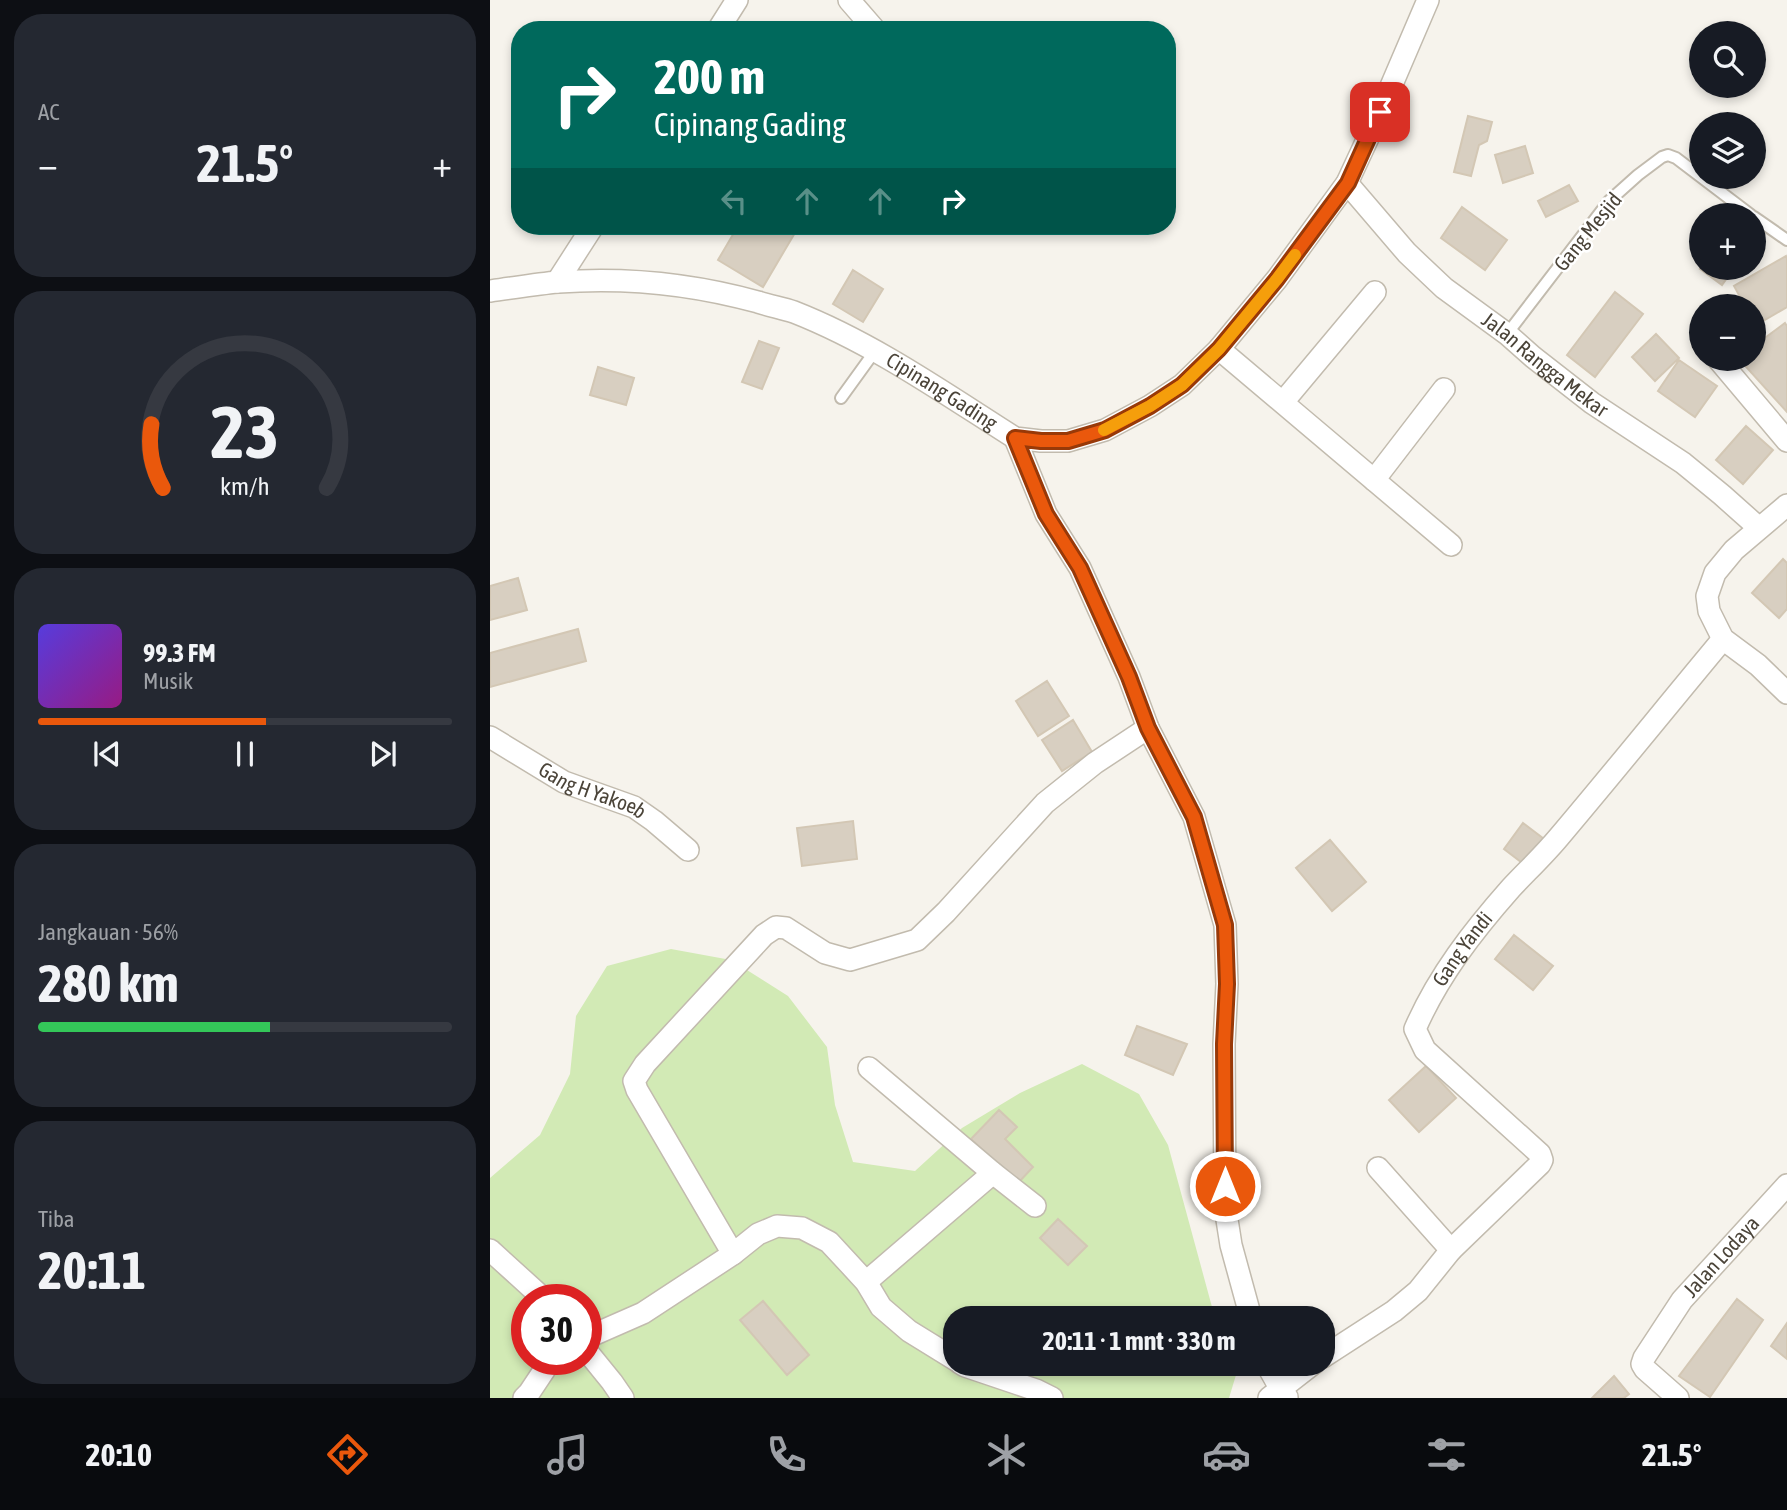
<!DOCTYPE html>
<html lang="id">
<meta charset="utf-8">
<style>
:root{--surface:#171b24;--page:#242831;--text:#f1f3f6;--muted:#9ea1a6;--line:#363941;--accent:#ea580c}
body{margin:0;font-family:"Asap Condensed",sans-serif;background:var(--page);color:var(--text);height:100vh;display:flex;flex-direction:column;font-size:26px;white-space:nowrap}
*{box-sizing:border-box;margin:0}
p{font-size:23px;color:var(--muted)}
.icon{flex:none;width:38px;height:38px;fill:none;stroke:currentColor;stroke-width:2;stroke-linecap:round;stroke-linejoin:round}
.map{position:relative;flex:1;overflow:hidden}
.drawer{display:flex;flex-direction:column;gap:14px;padding:14px;background:#0d0f14;width:490px}
.drawer>*{flex:none}
.banner{position:absolute;left:21px;top:21px;width:665px;height:214px;border-radius:28px;box-shadow:0 4px 10px #0003;background:#00695c;color:#fff;overflow:hidden}
.tools{position:absolute;left:1199px;top:21px;display:grid;gap:14px}
.tools a{display:grid;place-items:center;width:77px;height:77px;border-radius:50%;background:var(--surface);box-shadow:0 4px 10px #0003;font-size:35px}
.speed{position:absolute;left:21px;top:1284px;display:flex;gap:14px;font-size:35px;font-weight:700;text-align:center}
.speed>*{display:grid;place-content:center;width:91px;height:91px;border-radius:50%;background:var(--surface);box-shadow:0 4px 10px #0003;line-height:1}
.speed .limit{border:10px solid #d22;background:#fff;color:#111}
.pin{position:absolute;display:grid;place-items:center;width:60px;height:60px;color:#fff;margin:-30px;border-radius:14px;box-shadow:0 4px 10px #0006}
.me{position:absolute;width:77px;margin:-38px;rotate:0deg;stroke-linejoin:round;filter:drop-shadow(0 0 5px #0008)}
.turn{display:flex;align-items:center;gap:24px;height:147px;padding:0 28px;font-size:32px}
.turn .icon{width:91px;height:91px;stroke-width:2.5}
.turn b{display:block;font-size:49px;line-height:60px}
.lanes{display:flex;align-items:center;height:66px;padding:0 28px;background:#0003;justify-content:center;gap:35px;direction:ltr}
.lanes .off{opacity:.35}
.big{font-size:52px;font-weight:700;line-height:1.1}
.drawer .card{flex:1;display:flex;flex-direction:column;justify-content:center;gap:10px;min-width:0;padding:0 24px;border-radius:28px;background:var(--page)}
.drawer .dial{align-items:center;gap:0}
.dial svg{height:182px;overflow:visible;fill:none;stroke:var(--line);stroke-width:7;stroke-linecap:round;text-anchor:middle}
.dial text{fill:var(--text);stroke:none}
.song{display:flex;align-items:center;gap:21px}
.cover{width:84px;height:84px;border-radius:10px;background:linear-gradient(135deg,hsl(250 70% 55%),hsl(310 70% 35%))}
.played{height:7px;border-radius:4px;background:linear-gradient(90deg,var(--accent) 55%,var(--line) 55%)}
.keys{display:flex;justify-content:space-around;direction:ltr}
.heat{display:flex;justify-content:space-between;align-items:center;font-size:38px;direction:ltr}
.charge{height:10px;border-radius:5px;background:linear-gradient(90deg,#34c759 56%,var(--line) 0)}
.trip{position:absolute;left:453px;top:1306px;width:392px;height:70px;border-radius:28px;background:var(--surface);box-shadow:0 4px 10px #0003;font-weight:700;line-height:70px;text-align:center}
.dock{display:flex;height:112px;justify-content:space-around;align-items:center;background:#090b0e;color:var(--muted)}
.dock .icon{width:49px;height:49px}
.dock .active{color:var(--accent)}
.dock b{font-size:32px;color:var(--text)}
main{display:flex;flex:1;min-height:0}
.map>svg:first-child{display:block}
.green{fill:#d2eab5;fill-rule:evenodd}
.building{fill:#d8cfc1;stroke:#d3c7b4;stroke-width:2}
.lines{fill:none;stroke-linecap:round;stroke-linejoin:round}
.lane-casing{stroke:#c2bbae;stroke-width:14}
.street-casing{stroke:#c2bbae;stroke-width:24}
.lane{stroke:#fff;stroke-width:10}
.street{stroke:#fff;stroke-width:21}
.route-casing{stroke:#983908;stroke-width:18}
.route{stroke:#ea580c;stroke-width:12}
.slow{stroke:#f59e0b;stroke-width:12}
.labels{text-anchor:middle;stroke-width:5;stroke-linejoin:round;paint-order:stroke}
.street-label{font-size:21px;fill:#4b4439;stroke:#fff}
</style>
<main>
<section class="drawer">
<div class="card"><p>AC</p>
<div class="heat"><a>−</a><b class="big">21.5°</b><a>+</a></div>
</div>
<div class="card dial"><svg viewBox="0 0 100 80">
<path d="M14 69A42 42 0 1 1 86 69"/>
<path d="M14 69A42 42 0 0 1 9 41" stroke="#ea580c"/>
<text x="50" y="56" font-size="32" font-weight="700">23</text>
<text x="50" y="72" font-size="11">km/h</text>
</svg></div>
<div class="card">
<div class="song"><i class="cover"></i><div><b>99.3 FM</b><p>Musik</p></div></div>
<div class="played"></div>
<div class="keys"><svg class="icon" aria-label="previous" viewBox="0 0 24 24"><path d="M18 5L8 12l10 7zM5 5v14"/></svg><svg class="icon" aria-label="pause" viewBox="0 0 24 24"><path d="M8 5v14M16 5v14"/></svg><svg class="icon" aria-label="next" viewBox="0 0 24 24"><path d="M6 5l10 7-10 7zM19 5v14"/></svg></div>
</div>
<div class="card"><p>Jangkauan · 56%</p><b class="big">280 km</b><div class="charge"></div></div>
<div class="card"><p>Tiba</p><b class="big">20:11</b></div>
</section>
<div class="map">
<svg width="1297" height="1398" viewBox="0 0 1297 1398">
<rect width="100%" height="100%" fill="#f6f3ec"/>
<path class="green" d="M 181,949 L 241,960 L 298,996 L 337,1047 L 345,1105 L 363,1162 L 425,1171 L 472,1128 L 530,1093 L 592,1064 L 649,1094 L 678,1145 L 725,1318 L 466,1318 L 466,1363 L 741,1363 L 746,1375 L 739,1398 L 0,1398 L 0,1178 L 50,1135 L 80,1074 L 86,1016 L 117,966 ZM 37,1300 L 96,1300 L 96,1360 L 37,1360 Z"/>
<path class="building" d="M 978,116 L 1002,122 L 997,141 L 989,145 L 981,176 L 964,172 Z
M 1035,146 L 1043,173 L 1013,183 L 1005,155 Z
M 1079,185 L 1088,201 L 1056,217 L 1048,201 Z
M 972,207 L 1017,240 L 995,270 L 951,238 Z
M 248,226 L 309,226 L 273,287 L 228,260 Z
M 1296,256 L 1297,259 L 1297,307 L 1266,325 L 1264,321 L 1264,306 L 1255,306 L 1244,286 Z
M 1211,268 L 1244,268 L 1232,285 L 1210,269 Z
M 363,270 L 393,289 L 373,322 L 343,304 Z
M 1125,292 L 1153,314 L 1105,377 L 1077,355 Z
M 1295,323 L 1297,326 L 1297,412 L 1249,359 L 1264,359 L 1264,346 Z
M 1166,334 L 1189,358 L 1165,381 L 1142,357 Z
M 269,341 L 289,348 L 272,389 L 252,382 Z
M 1189,360 L 1227,386 L 1205,417 L 1168,391 Z
M 108,367 L 144,378 L 136,405 L 100,395 Z
M 1256,426 L 1283,450 L 1253,484 L 1226,460 Z
M 1293,559 L 1297,563 L 1297,609 L 1289,618 L 1262,593 Z
M 28,578 L 37,610 L 0,620 L 0,586 Z
M 88,629 L 96,661 L 0,687 L 0,653 Z
M 557,681 L 579,716 L 548,736 L 526,701 Z
M 583,720 L 602,752 L 572,771 L 552,740 Z
M 363,821 L 367,859 L 312,866 L 307,828 Z
M 1033,823 L 1054,839 L 1035,865 L 1014,849 Z
M 840,840 L 876,882 L 842,911 L 806,868 Z
M 1024,935 L 1063,966 L 1043,990 L 1005,959 Z
M 647,1026 L 697,1044 L 683,1075 L 635,1055 Z
M 936,1066 L 966,1098 L 929,1132 L 899,1100 Z
M 509,1110 L 527,1127 L 515,1139 L 543,1167 L 528,1183 L 481,1139 Z
M 568,1219 L 597,1246 L 578,1265 L 550,1238 Z
M 1247,1299 L 1273,1320 L 1220,1397 L 1189,1376 Z
M 273,1301 L 319,1355 L 297,1375 L 250,1320 Z
M 1297,1323 L 1297,1359 L 1281,1346 Z
M 1124,1376 L 1139,1394 L 1134,1398 L 1102,1398 Z"/>
<g class="lines">
<g class="lane-casing">
<path id="lane" d="M 1264,217 L 1297,240
M 1017,334 L 1119,201 L 1148,175 L 1172,157 L 1178,155 L 1186,158 L 1261,215
M 351,398 L 385,351"/>
</g>
<g class="street-casing">
<g id="street">
<path d="M 359,0 L 385,30"/>
<path d="M 228,30 L 247,0"/>
<path id="s1" d="M 857,183 L 917,253 L 954,288 L 1017,334 L 1043,357 L 1102,403 L 1193,463 L 1232,495 L 1269,528"/>
<path d="M 67,282 L 103,226"/>
<path id="s2" d="M 0,291 C 23,288 46,284 68,282 C 136,277 203,284 268,302 C 280,306 292,308 304,312 C 383,343 454,393 525,438 L 551,441 L 578,441 L 615,430 L 660,406 L 692,385 L 729,349 L 787,279 L 857,183 L 890,112 L 938,0"/>
<path d="M 729,349 L 961,545"/>
<path d="M 1228,359 L 1297,441"/>
<path d="M 793,402 L 885,292"/>
<path d="M 525,438 L 556,514 L 590,568 L 639,677 L 658,728 L 704,817 L 735,925 L 737,984 L 734,1044 L 735,1207 L 741,1245 L 761,1318"/>
<path d="M 884,480 L 954,389"/>
<path d="M 1297,505 L 1244,550 L 1225,573 L 1217,596 L 1219,611 L 1233,639 L 1268,665 L 1297,693"/>
<path id="s3" d="M 0,737 L 74,782 L 144,807 L 164,821 L 198,850"/>
<path d="M 379,1068 L 503,1173 L 545,1206"/>
<path d="M 0,1250 L 55,1300"/>
<path id="s4" d="M 961,1250 L 1050,1164 L 1052,1160 L 1050,1154 L 935,1050 L 925,1029 C 948,976 983,931 1021,888 C 1037,871 1054,855 1069,837 C 1124,772 1178,705 1233,639"/>
<path d="M 243,1254 L 147,1090 L 144,1081 L 155,1064 L 274,935 L 286,927 L 296,928 L 335,953 L 360,960 L 427,940 L 456,912 L 555,803 L 605,763 L 658,728"/>
<path d="M 376,1282 L 503,1173"/>
<path d="M 96,1338 L 153,1313 L 243,1254 L 268,1234 L 287,1226 L 312,1228 L 339,1242 L 376,1282 L 391,1307 L 419,1331 L 466,1360"/>
<path d="M 96,1350 L 122,1382 L 133,1398"/>
<path d="M 833,1357 L 904,1311 L 928,1291 L 961,1250 L 888,1168"/>
<path d="M 470,1363 L 475,1366 L 546,1390 L 562,1398"/>
<path d="M 776,1363 L 790,1388 L 797,1397"/>
<path d="M 34,1398 L 39,1393 L 61,1360"/>
<path d="M 779,1398 L 824,1363"/>
<path id="s5" d="M 1188,1398 L 1155,1369 L 1152,1364 L 1154,1358 L 1192,1300 L 1297,1185"/>
</g>
</g>
<use href="#lane" class="lane"/>
<use href="#street" class="street"/>
</g>
<g class="lines">
<g class="route-casing">
<path id="route" d="M 735,1186 L 734,1044 L 737,984 L 735,925 L 704,817 L 658,728 L 639,677 L 590,568 L 556,514 L 525,438 L 551,441 L 578,441 L 615,430 L 660,406 L 692,385 L 729,349 L 787,279 L 858,183 L 890,112"/>
</g>
<use href="#route" class="route"/>
<path class="slow" d="M 614,430 L 660,406 L 692,385 L 729,349 L 787,279 L 805,255"/>
</g>
<g class="labels">
<g class="street-label">
<text transform="translate(1098 232) rotate(-51)" y="7">Gang Mesjid</text>
<text dy="7" stroke="none"><textPath href="#s1" startOffset="270">Jalan Rangga Mekar</textPath></text>
<text dy="7" stroke="none"><textPath href="#s2" startOffset="476">Cipinang Gading</textPath></text>
<text dy="7" stroke="none"><textPath href="#s3" startOffset="116">Gang H Yakoeb</textPath></text>
<text dy="7" stroke="none"><textPath href="#s4" startOffset="406">Gang Yandi</textPath></text>
<text dy="7" stroke="none"><textPath href="#s5" startOffset="184">Jalan Lodaya</textPath></text>
</g>
</g>
</svg>
<div class="tools">
<a><svg class="icon" aria-label="search" viewBox="0 0 24 24"><circle cx="10" cy="10" r="6"/><path d="M15 15l6 6"/></svg></a>
<a><svg class="icon" aria-label="layers" viewBox="0 0 24 24"><path d="M12 4l9 5-9 5-9-5zM3 14l9 5 9-5"/></svg></a>
<a>+</a>
<a>−</a>
</div>
<div class="speed"><div class="limit">30</div></div>
<div class="pin" style="left:890px;top:112px;background:#d93025"><svg class="icon" aria-label="arrive" viewBox="0 0 24 24"><path d="M6 21V4h12l-3 4 3 4H6"/></svg></div>
<svg class="me" style="left:735px;top:1186px" viewBox="-20 -20 40 40"><circle r="17" fill="#ea580c" stroke="#fff" stroke-width="3"/><path d="M0-11L8 9 0 5-8 9z" fill="#fff"/></svg>
<div class="trip">20:11 · 1 mnt · 330 m</div>
<div class="banner">
<div class="turn"><svg class="icon" aria-label="right" viewBox="0 0 24 24"><path d="M7 20v-9h11M14 6l5 5-5 5"/></svg><div><b>200 m</b>Cipinang Gading</div></div>
<div class="lanes"><svg class="icon off" aria-label="left" viewBox="0 0 24 24"><path d="M17 20v-9H6M10 6l-5 5 5 5"/></svg><svg class="icon off" aria-label="ahead" viewBox="0 0 24 24"><path d="M12 20V5M6 11l6-6 6 6"/></svg><svg class="icon off" aria-label="ahead" viewBox="0 0 24 24"><path d="M12 20V5M6 11l6-6 6 6"/></svg><svg class="icon" aria-label="right" viewBox="0 0 24 24"><path d="M7 20v-9h11M14 6l5 5-5 5"/></svg></div>
</div>
</div>
</main>
<nav class="dock">
<b>20:10</b>
<svg class="icon active" aria-label="directions" viewBox="0 0 24 24"><path d="M12 3l9 9-9 9-9-9zM9 14v-3h6M13 9l2 2-2 2"/></svg>
<svg class="icon" aria-label="music" viewBox="0 0 24 24"><path d="M9 18V5l10-2v13"/><circle cx="6" cy="18" r="3"/><circle cx="16" cy="16" r="3"/></svg>
<svg class="icon" aria-label="phone" viewBox="0 0 24 24"><path d="M5 4h4l2 5-3 2q2 4 5 5l2-3 5 2v4C11 20 4 13 5 4z"/></svg>
<svg class="icon" aria-label="climate" viewBox="0 0 24 24"><path d="M12 3v18M4 7l16 10M4 17L20 7"/></svg>
<svg class="icon" aria-label="car" viewBox="0 0 24 24"><path d="M5 17H2v-5l4-1 3-4h7l3 4 3 1v5h-3M9 17h6M6 11h13"/><circle cx="7" cy="17" r="2"/><circle cx="17" cy="17" r="2"/></svg>
<svg class="icon" aria-label="filters" viewBox="0 0 24 24"><path d="M4 7h16M4 17h16"/><circle cx="9" cy="7" r="2"/><circle cx="15" cy="17" r="2"/></svg>
<b>21.5°</b>
</nav>
